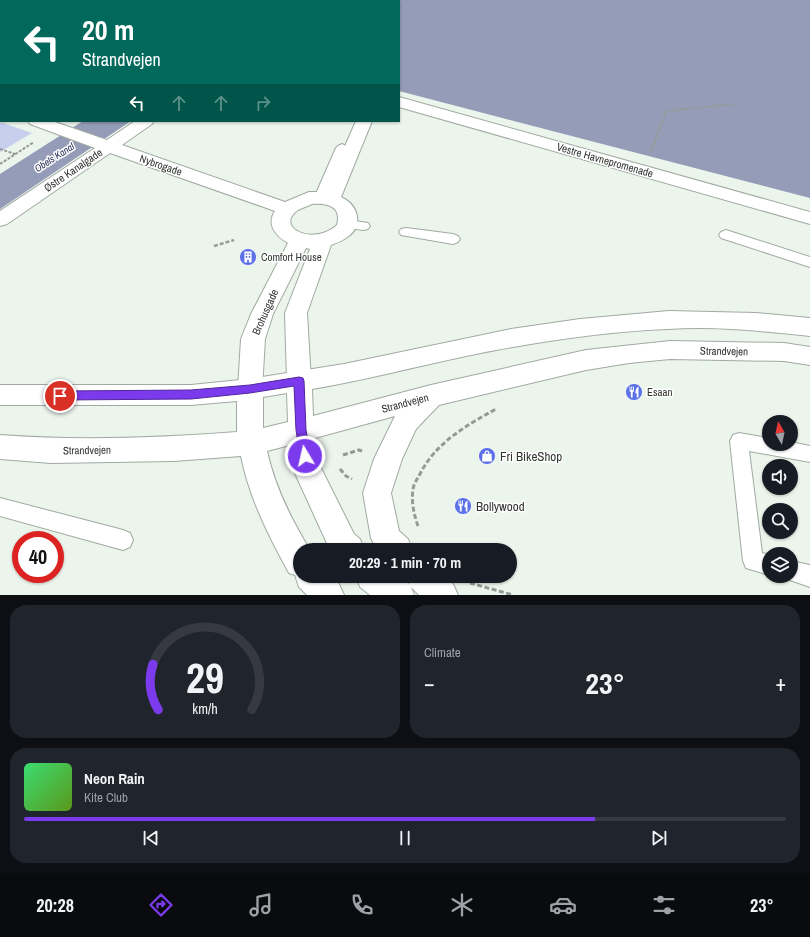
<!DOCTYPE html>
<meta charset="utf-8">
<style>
:root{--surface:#171b24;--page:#20242c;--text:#f1f3f6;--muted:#9ea1a6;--line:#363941;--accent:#7c3aed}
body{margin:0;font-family:"Archivo Narrow",sans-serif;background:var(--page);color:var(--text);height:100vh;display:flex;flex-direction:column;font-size:15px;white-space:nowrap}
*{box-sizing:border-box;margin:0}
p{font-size:13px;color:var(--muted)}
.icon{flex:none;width:22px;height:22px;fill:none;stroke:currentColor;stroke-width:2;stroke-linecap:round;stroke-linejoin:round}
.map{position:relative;height:595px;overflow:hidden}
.details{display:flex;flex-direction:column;gap:10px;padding:10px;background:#0d0f14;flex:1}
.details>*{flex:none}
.hud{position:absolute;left:0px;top:0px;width:400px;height:122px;box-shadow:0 1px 3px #0004;background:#00695c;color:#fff;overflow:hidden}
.needle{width:26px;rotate:351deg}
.fabs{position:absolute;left:762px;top:415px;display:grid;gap:8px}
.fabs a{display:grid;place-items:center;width:36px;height:36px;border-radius:50%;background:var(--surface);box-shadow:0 1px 3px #0004;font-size:20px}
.speed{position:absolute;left:12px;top:531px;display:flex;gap:8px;font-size:20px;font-weight:700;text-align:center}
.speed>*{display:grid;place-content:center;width:52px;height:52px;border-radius:50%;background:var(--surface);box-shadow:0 1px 3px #0004;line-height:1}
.speed .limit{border:6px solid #d22;background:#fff;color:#111}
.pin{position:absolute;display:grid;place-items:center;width:34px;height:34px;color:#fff;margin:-17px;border:2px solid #fff;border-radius:50%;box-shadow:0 1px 4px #0007}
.me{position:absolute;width:44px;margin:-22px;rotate:351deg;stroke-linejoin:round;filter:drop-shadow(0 0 3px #0008)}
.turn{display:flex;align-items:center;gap:14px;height:84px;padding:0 16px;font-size:18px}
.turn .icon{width:52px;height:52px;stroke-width:2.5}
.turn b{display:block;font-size:28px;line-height:34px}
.lanes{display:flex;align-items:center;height:38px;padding:0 16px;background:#0003;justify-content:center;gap:20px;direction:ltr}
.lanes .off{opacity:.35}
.big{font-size:30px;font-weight:800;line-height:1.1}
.details .tile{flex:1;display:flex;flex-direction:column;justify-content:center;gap:6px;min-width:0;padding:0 14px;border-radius:16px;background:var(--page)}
.details .dial{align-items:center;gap:0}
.dial svg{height:104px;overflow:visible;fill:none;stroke:var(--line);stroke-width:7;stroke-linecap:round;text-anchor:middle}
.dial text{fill:var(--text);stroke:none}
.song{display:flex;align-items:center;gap:12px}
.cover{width:48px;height:48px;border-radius:6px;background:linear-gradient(135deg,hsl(140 70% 55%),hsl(90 70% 35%))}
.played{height:4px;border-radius:2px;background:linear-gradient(90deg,var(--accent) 75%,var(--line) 75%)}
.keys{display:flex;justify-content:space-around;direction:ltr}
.heat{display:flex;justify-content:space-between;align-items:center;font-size:22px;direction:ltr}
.details .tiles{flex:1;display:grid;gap:10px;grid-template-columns:1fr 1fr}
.tile:last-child{grid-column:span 2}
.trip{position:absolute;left:293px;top:543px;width:224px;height:40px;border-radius:20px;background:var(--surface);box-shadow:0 1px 3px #0004;font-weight:800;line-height:40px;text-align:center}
.tabs{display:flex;height:64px;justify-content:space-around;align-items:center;background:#090b0e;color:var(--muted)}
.tabs .icon{width:28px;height:28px}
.tabs .on{color:var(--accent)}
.tabs b{font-size:18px;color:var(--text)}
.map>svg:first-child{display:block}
.green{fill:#c6cfed}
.water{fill:#949cb8}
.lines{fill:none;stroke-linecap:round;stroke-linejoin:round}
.service-casing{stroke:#a0aaa1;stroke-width:2}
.pedestrian-casing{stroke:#a0aaa1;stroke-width:2}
.minor-casing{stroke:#a0aaa1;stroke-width:2}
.tertiary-casing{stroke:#a0aaa1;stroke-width:2}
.path-far2{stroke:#949b95;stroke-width:2;stroke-dasharray:3 1.5;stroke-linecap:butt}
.path-far1{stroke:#949b95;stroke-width:2.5;stroke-dasharray:4 2;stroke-linecap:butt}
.path{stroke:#949b95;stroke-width:3;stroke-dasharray:5 2.5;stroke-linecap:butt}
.service{fill:#fff;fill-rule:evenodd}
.pedestrian{fill:#fff;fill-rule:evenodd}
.minor{fill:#fff;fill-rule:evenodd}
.tertiary{fill:#fff;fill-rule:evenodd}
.route{fill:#7c3aed;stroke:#51269a}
.labels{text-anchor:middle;stroke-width:3;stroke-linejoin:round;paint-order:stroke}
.far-water-label{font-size:10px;font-style:italic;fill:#29325b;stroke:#fff}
.street-label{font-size:11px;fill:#333733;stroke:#fff}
.poi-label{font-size:11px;fill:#333733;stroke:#fff;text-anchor:start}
.near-poi-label{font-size:13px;fill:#333733;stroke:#fff;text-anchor:start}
</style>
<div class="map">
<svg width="810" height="595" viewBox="0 0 810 595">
<rect width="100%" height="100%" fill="#ebf5ec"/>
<path class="green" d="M 0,122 L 32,133 L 0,152 Z"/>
<path class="water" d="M 55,0 L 810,0 L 810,198 L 399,91 L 399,1 Z
M 83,121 L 131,121 L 0,209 L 0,174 Z"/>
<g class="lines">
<g class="service-casing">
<path id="service" d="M 342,144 L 346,146 L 348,148 L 326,198 L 325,201 L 315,201 L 314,198 L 336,148 L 338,146 Z
M 348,220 L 368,223 L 370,226 L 368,229 L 363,230 L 343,227 L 341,224 L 343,221 Z
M 406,228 L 453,234 L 458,236 L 460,239 L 458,242 L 453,244 L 401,235 L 399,232 L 401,229 Z
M 726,230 L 810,257 L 810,267 L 721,238 L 719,235 L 721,232 Z
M 739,433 L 769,438 L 769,444 L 791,444 L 791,442 L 810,446 L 810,462 L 749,451 L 762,553 L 769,555 L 769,575 L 746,568 L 743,561 L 730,441 L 733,435 Z
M 0,498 L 123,530 L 130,533 L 133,540 L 130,547 L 123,550 L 0,516 Z
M 791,561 L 810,565 L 810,587 L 784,578 L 783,576 L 791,576 Z"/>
</g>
<g class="pedestrian-casing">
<path id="pedestrian" d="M 399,97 L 810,212 L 810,224 L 399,107 Z"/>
</g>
<g class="minor-casing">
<path id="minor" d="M 14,0 L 30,0 L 30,1 L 14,1 Z
M 0,103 L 1,103 L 1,114 L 0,114 Z
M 28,121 L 52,121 L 107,140 L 135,121 L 154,121 L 152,124 L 122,145 L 285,202 L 309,192 L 325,192 L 356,121 L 372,121 L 341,197 C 359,205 364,227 346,238 C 342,241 336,243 331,245 L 307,313 L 311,381 L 308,388 L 299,391 L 290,388 L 287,381 L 285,313 L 310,249 L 306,248 L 273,314 L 265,339 L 262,389 L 259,396 L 250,399 L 241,396 L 238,389 L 241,339 L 251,314 L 288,243 C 276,236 266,225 275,211 L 110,153 L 7,224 L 0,226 L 0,211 L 95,148 L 30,124 ZM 312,204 C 327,203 342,206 337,225 C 312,247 274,227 298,210 C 302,208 308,206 312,204 Z"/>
</g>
<g class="tertiary-casing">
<path id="tertiary" d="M 669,311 L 756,313 L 810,318 L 810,336 C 763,331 715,326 668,329 C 616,331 564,338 513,347 C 446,358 379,378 312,389 L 313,416 L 431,385 L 586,350 L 670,341 L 784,343 L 810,347 L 810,365 L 784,361 L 670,359 L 629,363 L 586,370 L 439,405 L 416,429 L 402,459 L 391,493 L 399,531 L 408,539 L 412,550 L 377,550 L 371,538 L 363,493 L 374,459 L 395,416 L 315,438 L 321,468 L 354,534 L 360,539 L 364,550 L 330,550 L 293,469 L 290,445 L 267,451 C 275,487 291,519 310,550 L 300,550 L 300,576 L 332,576 L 339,584 L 344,595 L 307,595 L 299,587 L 295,575 L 289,573 C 269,537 249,497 241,456 L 174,461 L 51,463 L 0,459 L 0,435 C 79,441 158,438 237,432 L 237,401 L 191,405 L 0,405 L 0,385 L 191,385 L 250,379 L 344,364 L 511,329 L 580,319 ZM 287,393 L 288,422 L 263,428 L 263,397 Z
M 356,576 L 397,576 L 409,584 L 406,576 L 444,576 L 453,584 L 458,595 L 419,595 L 411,587 L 414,595 L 370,595 L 360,587 Z"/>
</g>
<path class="path-far2" d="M 0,149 L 15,154
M 651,152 L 666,111 L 735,104
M 0,164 L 34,142"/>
<path class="path-far1" d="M 214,246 L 234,240"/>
<path class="path" d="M 343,455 L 359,450 L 362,451
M 340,469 L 346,476 L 352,479
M 418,526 C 414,515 411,501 413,489 C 414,483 418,478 421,472 C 437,442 467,425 496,409
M 470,583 L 513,595"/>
<use href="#service" class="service"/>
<use href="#pedestrian" class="pedestrian"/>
<use href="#minor" class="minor"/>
<use href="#tertiary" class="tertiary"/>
</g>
<path class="route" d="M 299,377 L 303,378 L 304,381 L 306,430 L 311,456 L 309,459 L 305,461 L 301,459 L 300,456 L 296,430 L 294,386 L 250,393 L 191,399 L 60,400 L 56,399 L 55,396 L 56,392 L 60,391 L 191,390 L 250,385 Z"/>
<defs>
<g id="building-disc" transform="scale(0.9)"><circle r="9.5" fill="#5c71e8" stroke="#fff"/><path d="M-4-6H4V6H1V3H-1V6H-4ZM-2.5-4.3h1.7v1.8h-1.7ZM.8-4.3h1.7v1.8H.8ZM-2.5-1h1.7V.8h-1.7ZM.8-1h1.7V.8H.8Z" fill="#fff"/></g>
<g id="restaurant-disc" transform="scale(0.9)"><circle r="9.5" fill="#5c71e8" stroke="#fff"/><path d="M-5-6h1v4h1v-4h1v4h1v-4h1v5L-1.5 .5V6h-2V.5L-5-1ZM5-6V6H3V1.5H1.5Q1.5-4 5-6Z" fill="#fff"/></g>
<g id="shop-disc" transform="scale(0.9)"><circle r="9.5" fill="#5c71e8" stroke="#fff"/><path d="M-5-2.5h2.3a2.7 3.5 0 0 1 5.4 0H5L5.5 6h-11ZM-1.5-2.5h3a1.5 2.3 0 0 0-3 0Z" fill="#fff"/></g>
</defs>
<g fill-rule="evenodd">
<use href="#building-disc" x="248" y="257"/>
<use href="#restaurant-disc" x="634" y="392"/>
<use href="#shop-disc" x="487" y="456"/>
<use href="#restaurant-disc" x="463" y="506"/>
</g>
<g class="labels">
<g class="far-water-label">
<text transform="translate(54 157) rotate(-33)" y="4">Obels Kanal</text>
</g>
<g class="street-label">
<text transform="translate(605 160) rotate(16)" y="4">Vestre Havnepromenade</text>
<text transform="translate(161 165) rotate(19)" y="4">Nybrogade</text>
<text transform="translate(73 170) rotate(-34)" y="4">Østre Kanalgade</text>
<text transform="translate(265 312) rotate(-66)" y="4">Brohusgade</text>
<text transform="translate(724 351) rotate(1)" y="4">Strandvejen</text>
<text transform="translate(405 403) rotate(-15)" y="4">Strandvejen</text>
<text transform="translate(87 450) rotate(-1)" y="4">Strandvejen</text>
</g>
<g class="poi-label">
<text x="261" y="261">Comfort House</text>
<text x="647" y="396">Esaan</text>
</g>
<g class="near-poi-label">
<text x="500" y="461">Fri BikeShop</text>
<text x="476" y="511">Bollywood</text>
</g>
</g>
</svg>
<div class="fabs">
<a><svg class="needle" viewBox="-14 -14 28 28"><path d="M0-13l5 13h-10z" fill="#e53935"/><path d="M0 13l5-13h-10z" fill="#9ea1a6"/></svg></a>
<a><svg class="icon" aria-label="sound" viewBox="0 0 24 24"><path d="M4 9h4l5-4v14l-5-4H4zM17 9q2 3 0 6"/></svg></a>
<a><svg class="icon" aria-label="search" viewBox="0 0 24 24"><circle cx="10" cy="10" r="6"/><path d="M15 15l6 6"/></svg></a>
<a><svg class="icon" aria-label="layers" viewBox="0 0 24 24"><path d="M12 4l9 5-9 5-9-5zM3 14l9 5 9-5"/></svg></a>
</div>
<div class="speed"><div class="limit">40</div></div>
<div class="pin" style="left:60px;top:396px;background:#d93025"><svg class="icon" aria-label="arrive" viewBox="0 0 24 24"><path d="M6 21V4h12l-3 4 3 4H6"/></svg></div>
<svg class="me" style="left:305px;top:456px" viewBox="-20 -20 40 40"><circle r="17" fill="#7c3aed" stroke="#fff" stroke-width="3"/><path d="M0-11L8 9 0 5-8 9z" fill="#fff"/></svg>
<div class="trip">20:29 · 1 min · 70 m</div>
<div class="hud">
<div class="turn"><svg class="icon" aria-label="left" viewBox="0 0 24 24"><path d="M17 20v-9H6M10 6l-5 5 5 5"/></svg><div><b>20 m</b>Strandvejen</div></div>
<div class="lanes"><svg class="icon" aria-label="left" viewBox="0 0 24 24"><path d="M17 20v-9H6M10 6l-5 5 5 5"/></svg><svg class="icon off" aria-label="ahead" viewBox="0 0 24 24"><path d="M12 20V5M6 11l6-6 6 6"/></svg><svg class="icon off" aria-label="ahead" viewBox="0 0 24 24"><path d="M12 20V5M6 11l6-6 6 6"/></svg><svg class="icon off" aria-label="right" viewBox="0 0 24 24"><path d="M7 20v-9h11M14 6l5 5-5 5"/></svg></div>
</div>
</div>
<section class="details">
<div class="tiles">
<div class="tile dial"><svg viewBox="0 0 100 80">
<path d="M14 69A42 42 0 1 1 86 69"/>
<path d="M14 69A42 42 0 0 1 10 34" stroke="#7c3aed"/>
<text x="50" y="56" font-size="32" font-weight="700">29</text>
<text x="50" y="72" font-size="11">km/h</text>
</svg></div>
<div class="tile"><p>Climate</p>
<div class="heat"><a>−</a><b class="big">23°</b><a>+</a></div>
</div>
<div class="tile">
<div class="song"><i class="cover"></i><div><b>Neon Rain</b><p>Kite Club</p></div></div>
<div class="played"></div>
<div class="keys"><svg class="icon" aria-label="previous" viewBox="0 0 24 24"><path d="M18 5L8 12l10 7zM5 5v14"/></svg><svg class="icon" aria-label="pause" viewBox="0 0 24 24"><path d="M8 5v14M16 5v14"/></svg><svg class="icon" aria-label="next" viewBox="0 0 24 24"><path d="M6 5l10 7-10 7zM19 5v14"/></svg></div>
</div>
</div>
</section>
<nav class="tabs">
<b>20:28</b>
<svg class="icon on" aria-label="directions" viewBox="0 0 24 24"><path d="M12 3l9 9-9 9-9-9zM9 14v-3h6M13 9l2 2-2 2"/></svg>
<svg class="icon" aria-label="music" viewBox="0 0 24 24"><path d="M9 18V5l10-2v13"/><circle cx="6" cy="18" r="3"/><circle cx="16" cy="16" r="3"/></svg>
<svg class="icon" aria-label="phone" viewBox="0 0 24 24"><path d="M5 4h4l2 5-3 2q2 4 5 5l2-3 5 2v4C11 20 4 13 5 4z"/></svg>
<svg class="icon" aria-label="climate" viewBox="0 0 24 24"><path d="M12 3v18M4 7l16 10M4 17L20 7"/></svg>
<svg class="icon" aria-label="car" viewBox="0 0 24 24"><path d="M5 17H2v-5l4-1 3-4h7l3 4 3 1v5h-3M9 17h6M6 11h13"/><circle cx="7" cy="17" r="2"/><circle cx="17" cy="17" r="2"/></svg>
<svg class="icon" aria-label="filters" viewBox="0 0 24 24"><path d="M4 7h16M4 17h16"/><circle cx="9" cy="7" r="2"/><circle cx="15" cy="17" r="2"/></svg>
<b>23°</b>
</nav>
